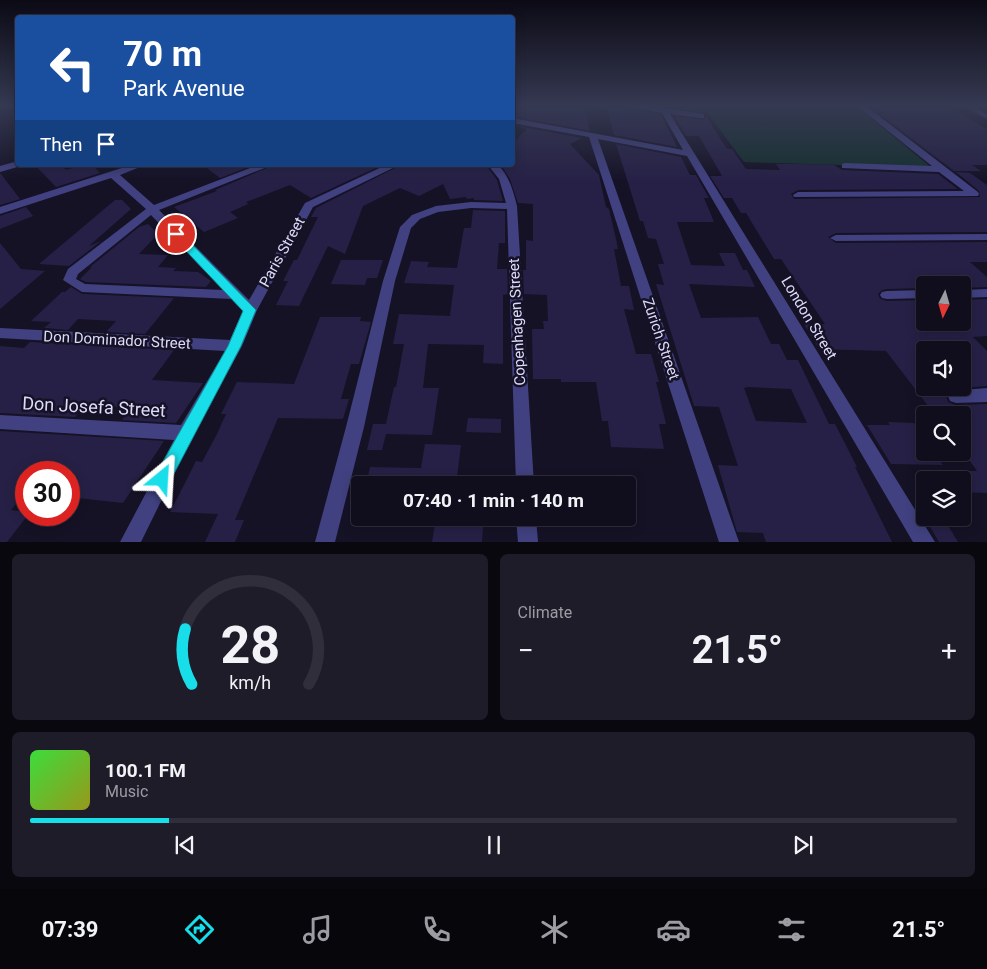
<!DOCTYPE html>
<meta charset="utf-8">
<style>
:root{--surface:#100e1c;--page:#1e1c29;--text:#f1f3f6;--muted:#9c9ca3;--line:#302e3b;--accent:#18deea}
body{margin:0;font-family:Roboto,sans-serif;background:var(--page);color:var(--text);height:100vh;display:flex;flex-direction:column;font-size:19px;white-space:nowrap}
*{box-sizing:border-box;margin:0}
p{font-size:16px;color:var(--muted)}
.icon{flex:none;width:28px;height:28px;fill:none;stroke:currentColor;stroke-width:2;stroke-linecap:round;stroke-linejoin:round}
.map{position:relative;height:542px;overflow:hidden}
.side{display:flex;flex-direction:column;gap:12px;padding:12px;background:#09080f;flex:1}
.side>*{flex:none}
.guide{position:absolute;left:15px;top:15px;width:500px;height:152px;border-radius:5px;box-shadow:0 2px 12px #0003,0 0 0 1px var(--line);background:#1a4fa0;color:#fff;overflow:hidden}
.needle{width:32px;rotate:185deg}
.tools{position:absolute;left:916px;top:276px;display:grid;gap:10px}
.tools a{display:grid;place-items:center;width:55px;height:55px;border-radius:5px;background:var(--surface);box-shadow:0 2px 12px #0003,0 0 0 1px var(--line);font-size:25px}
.speed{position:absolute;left:15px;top:461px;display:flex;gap:10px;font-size:25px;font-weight:700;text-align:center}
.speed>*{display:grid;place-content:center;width:65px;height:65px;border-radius:50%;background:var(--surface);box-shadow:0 2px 12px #0003,0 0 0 1px var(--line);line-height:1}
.speed .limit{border:8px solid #d22;background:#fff;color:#111}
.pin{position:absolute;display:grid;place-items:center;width:42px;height:42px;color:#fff;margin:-21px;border:2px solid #fff;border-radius:50%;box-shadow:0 1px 5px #0007}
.me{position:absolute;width:55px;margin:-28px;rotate:27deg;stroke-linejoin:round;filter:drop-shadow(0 0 4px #0008)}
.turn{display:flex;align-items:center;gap:18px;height:105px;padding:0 25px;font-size:22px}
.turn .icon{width:65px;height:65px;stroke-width:2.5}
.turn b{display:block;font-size:35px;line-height:42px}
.then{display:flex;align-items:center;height:48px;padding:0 25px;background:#0003;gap:10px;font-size:19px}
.big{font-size:38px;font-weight:700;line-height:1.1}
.side .card{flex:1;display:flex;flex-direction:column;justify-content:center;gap:8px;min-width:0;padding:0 18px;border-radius:8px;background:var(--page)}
.side .dial{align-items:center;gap:0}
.dial svg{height:130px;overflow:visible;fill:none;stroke:var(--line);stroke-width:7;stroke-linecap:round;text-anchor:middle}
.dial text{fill:var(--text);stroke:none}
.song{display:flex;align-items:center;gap:15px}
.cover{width:60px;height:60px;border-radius:8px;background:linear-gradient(135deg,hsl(120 70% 55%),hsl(60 70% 35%))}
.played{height:5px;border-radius:2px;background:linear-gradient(90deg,var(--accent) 15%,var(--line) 15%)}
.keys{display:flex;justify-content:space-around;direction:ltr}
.heat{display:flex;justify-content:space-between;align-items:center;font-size:28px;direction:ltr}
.side .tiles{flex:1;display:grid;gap:12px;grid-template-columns:1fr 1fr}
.card:last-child{grid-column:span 2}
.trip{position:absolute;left:351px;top:476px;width:285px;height:50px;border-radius:5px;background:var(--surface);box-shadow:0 2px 12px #0003,0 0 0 1px var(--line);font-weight:700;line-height:50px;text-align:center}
.dock{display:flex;height:80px;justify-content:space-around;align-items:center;background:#06060b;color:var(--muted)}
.dock .icon{width:35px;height:35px}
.dock .active{color:var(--accent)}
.dock b{font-size:22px;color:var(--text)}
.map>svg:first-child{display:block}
.green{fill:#15302e}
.building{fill:#262046;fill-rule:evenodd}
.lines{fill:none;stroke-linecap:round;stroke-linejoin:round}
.minor{fill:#414181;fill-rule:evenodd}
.route{fill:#18deea;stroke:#109098}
.labels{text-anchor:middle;stroke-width:5;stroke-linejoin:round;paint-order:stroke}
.street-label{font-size:15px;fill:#dddbfc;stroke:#151226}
.near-street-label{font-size:18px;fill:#dddbfc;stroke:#151226}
</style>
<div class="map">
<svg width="987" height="542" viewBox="0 0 987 542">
<rect width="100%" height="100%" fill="#151226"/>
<path class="green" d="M 702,106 L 856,106 L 932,168 L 744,162 Z"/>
<path class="building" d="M 512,106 L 584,106 L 590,131 L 512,116 Z
M 606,106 L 623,106 L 661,115 L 677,147 L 614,135 Z
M 661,106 L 700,106 L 703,112 Z
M 869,106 L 947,106 L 987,129 L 987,165 L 972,165 L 981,171 L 954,171 Z
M 674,116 L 704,120 L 706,116 L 727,149 L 732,149 L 746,169 L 780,170 L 776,164 L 803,164 L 834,165 L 842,170 L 938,174 L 958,189 L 798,190 L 791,194 L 794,199 L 980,197 L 979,191 L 956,172 L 970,173 L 987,185 L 987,232 L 836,233 L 828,237 L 836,243 L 987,242 L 987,262 L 970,262 L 987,277 L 987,287 L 962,288 L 962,285 L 925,285 L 925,288 L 887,289 L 882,290 L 878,294 L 880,299 L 887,301 L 925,300 L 925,322 L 962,322 L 962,300 L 987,299 L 987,336 L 973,337 L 987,351 L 987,386 L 950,389 L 946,395 L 948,402 L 955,405 L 987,404 L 987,493 L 962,492 L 962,471 L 977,471 L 962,450 L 962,415 L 935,415 L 886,351 L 819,349 L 804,324 L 825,324 L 781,259 L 774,259 L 746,213 L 741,213 L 732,198 L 724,198 L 710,176 L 722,176 L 699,136 L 686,136 ZM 962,345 L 962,388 L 925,388 L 925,357 L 916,346 Z
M 512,125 L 582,138 L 570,144 L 599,175 L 606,207 L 609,209 L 616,239 L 618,249 L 614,249 L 621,286 L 629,286 L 634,310 L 624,309 L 636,354 L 651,354 L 659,382 L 656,382 L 666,424 L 659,424 L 664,449 L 611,447 L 608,421 L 602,421 L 596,382 L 561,382 L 561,379 L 533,379 L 532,329 L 544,329 L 543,321 L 548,321 L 547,295 L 524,294 L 523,270 L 526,270 L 526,240 L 533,241 L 533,204 L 518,203 L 510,179 L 501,165 L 512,165 L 512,143 L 527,129 Z
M 616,144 L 681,157 L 690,175 L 696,175 L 709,198 L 704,198 L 714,222 L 677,222 L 691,265 L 725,266 L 719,253 L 735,253 L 743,270 L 747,270 L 755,287 L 689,284 L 701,318 L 758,317 L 771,344 L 779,344 L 787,360 L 798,360 L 829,424 L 835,424 L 857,467 L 855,467 L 892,542 L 766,542 L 763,533 L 737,532 L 718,465 L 738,466 L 719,407 L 694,406 L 656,284 L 664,285 L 658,264 L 664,264 L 656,239 L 648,238 L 643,221 L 640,221 ZM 748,387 L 791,389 L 807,423 L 756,421 L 744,388 Z
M 35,165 L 60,165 L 66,170 L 83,165 L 93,165 L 100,173 L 56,187 Z
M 203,165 L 253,165 L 220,178 Z
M 274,165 L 382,165 L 311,198 L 290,185 L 246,202 L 248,204 L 230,212 L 238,218 L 204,232 L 174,207 L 217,191 L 215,190 Z
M 401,165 L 486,165 L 497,180 L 503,201 L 474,200 L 474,198 L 467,199 L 466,197 L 450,199 L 443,184 L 419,196 L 400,188 L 363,206 L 345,254 L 328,246 L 299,306 L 276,305 L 288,281 L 283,281 L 294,260 L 297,260 L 318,217 L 311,217 L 316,208 Z
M 0,174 L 1,174 L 20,199 L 0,205 Z
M 115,200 L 122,200 L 131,209 L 89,246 L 101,241 L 69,266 L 39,264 Z
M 26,207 L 33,216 L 0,229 L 0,216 Z
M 473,210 L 505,211 L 505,243 L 499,243 L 497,269 L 507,269 L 508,294 L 503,295 L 503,364 L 483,363 L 484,345 L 428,344 L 423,388 L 439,388 L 432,435 L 386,434 L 382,450 L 367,450 L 373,424 L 386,424 L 394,387 L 396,387 L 404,344 L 393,344 L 399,314 L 450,316 L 454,285 L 404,283 L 411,261 L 429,262 L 427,267 L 457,268 L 464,228 L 471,228 Z
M 148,224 L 158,234 L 139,254 L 168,255 L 158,267 L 176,268 L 173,271 L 198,272 L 211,281 L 206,287 L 86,282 L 80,279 L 92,267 L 90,267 L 139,227 Z
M 0,243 L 21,269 L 45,271 L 0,309 Z
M 341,260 L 383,260 L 377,278 L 367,278 L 365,285 L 331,284 Z
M 71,287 L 82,294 L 174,298 L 145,334 L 106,332 L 116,321 L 78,319 L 68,330 L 44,328 L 51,322 L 31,321 L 62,292 L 65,292 Z
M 320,317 L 361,317 L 360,321 L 371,322 L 359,364 L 351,364 L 346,381 L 341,399 L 349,399 L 343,419 L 278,418 L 235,520 L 244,520 L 235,542 L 205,542 L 218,514 L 170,512 L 184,485 L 196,461 L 202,462 L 217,434 L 226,414 L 221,414 L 237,382 L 294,384 Z
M 30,342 L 174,350 L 152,380 L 203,383 L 176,423 L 122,420 L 131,408 L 85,404 L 75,417 L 0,413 L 0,346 L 24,348 Z
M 468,418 L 501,419 L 501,433 L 466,432 Z
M 888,422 L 914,423 L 925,439 L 925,452 L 934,452 L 943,465 L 891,464 L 867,425 L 890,425 Z
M 0,431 L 164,441 L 123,503 L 69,497 L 69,472 L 26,472 L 26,492 L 11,510 L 26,512 L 28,515 L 7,542 L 0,542 Z
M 425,444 L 461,445 L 456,485 L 366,485 L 370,467 L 421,468 Z
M 925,518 L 944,519 L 958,542 L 939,542 Z
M 435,524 L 483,527 L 482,542 L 432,542 Z"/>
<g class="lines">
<path class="minor" d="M 10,106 L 18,106 L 18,112 Z
M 625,106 L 647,106 L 704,114 L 704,118 L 701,118 L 670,114 L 935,542 L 913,542 L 687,156 L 598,139 L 739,542 L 719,542 L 589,137 L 512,123 L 512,118 L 683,150 L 662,113 Z
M 857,106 L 866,106 L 978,192 L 979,194 L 978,196 L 794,197 L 793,195 L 798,192 L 964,191 L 939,172 L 842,168 L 842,164 L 845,163 L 932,166 Z
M 963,106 L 973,106 L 987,114 L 987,119 Z
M 18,161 L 18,165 L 21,166 L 0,172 L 0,166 Z
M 131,165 L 145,165 L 120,175 L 154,205 L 258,165 L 272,165 L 159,210 L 249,300 L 305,203 L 386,165 L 399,165 L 313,207 L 257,310 L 242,346 L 192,438 L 141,542 L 120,542 L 174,440 L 0,429 L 0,415 L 181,425 L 225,351 L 0,338 L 0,328 L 230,340 L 243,311 L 232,299 L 82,292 L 63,280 L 68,269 L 146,209 L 111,178 L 0,214 L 0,207 ZM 151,215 L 223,290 L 85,284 L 76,279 L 78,274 Z
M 488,165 L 498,165 C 510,177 513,191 517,206 L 534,485 L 516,485 L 507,209 L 471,208 L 438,212 L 420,219 L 411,228 L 395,281 L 364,427 L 335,542 L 315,542 L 346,427 L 383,281 L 400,227 L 412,215 L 436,206 L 471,202 L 506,203 L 499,179 Z
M 987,234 L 987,240 L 836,241 L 830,238 L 836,235 Z
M 987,289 L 987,297 L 962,298 L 962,290 Z
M 925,290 L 925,298 L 887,299 L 882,298 L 880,295 L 882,292 L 887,291 Z
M 987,388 L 987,402 L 956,403 L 950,401 L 948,396 L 950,391 Z
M 516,518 L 536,518 L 538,542 L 518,542 Z"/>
</g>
<linearGradient id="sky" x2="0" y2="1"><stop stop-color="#0c0a15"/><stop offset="0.58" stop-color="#353952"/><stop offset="1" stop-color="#353952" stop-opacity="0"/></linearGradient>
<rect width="987" height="182" fill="url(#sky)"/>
<path class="route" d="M 176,231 L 180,232 L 256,310 L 241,346 L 168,485 L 162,487 L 156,485 L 153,479 L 156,474 L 228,346 L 243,311 L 172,236 L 171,234 L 172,232 Z"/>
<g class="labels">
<g class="street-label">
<text transform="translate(282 252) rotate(-61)" y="5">Paris Street</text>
<text transform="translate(809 318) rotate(59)" y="5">London Street</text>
<text transform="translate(517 322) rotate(-93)" y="5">Copenhagen Street</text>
<text transform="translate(661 339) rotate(71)" y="5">Zurich Street</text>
<text transform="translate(117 340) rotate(3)" y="5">Don Dominador Street</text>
</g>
<g class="near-street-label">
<text transform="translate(94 407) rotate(3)" y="6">Don Josefa Street</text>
</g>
</g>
</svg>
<div class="tools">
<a><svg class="needle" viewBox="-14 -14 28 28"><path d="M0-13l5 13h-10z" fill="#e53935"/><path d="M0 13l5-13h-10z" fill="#9c9ca3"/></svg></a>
<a><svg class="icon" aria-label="sound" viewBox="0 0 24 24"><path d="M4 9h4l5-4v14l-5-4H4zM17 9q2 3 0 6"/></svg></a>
<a><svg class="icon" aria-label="search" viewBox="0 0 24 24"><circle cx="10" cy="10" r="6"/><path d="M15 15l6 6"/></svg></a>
<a><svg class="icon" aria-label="layers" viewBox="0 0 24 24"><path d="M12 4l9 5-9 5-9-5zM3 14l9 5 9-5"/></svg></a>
</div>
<div class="speed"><div class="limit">30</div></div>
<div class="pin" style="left:176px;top:234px;background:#d93025"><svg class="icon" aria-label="arrive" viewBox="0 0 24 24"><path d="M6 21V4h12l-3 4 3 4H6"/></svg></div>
<svg class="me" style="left:162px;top:479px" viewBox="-20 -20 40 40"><path d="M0-17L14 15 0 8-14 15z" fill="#18deea" stroke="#fff" stroke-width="4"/></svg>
<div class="trip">07:40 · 1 min · 140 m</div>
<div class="guide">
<div class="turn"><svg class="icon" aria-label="left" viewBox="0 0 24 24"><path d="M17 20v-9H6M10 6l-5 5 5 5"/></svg><div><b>70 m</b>Park Avenue</div></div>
<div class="then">Then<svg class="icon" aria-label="arrive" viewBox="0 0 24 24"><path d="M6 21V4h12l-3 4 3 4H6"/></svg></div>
</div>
</div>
<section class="side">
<div class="tiles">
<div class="card dial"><svg viewBox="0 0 100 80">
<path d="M14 69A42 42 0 1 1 86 69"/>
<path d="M14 69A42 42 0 0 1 10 35" stroke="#18deea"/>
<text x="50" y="56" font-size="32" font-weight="700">28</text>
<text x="50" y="72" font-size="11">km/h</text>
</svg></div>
<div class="card"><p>Climate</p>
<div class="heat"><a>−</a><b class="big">21.5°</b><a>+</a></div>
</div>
<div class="card">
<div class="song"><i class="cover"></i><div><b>100.1 FM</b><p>Music</p></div></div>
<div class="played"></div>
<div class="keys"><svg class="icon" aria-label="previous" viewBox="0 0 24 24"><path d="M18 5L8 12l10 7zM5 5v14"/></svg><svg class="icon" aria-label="pause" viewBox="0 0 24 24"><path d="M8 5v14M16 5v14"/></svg><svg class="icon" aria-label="next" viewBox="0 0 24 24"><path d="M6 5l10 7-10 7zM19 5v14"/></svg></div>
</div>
</div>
</section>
<nav class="dock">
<b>07:39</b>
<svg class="icon active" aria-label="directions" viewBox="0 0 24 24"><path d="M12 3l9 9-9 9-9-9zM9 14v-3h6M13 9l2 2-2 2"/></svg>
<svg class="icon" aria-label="music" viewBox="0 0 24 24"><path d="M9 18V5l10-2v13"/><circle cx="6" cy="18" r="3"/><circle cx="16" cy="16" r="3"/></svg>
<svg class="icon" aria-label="phone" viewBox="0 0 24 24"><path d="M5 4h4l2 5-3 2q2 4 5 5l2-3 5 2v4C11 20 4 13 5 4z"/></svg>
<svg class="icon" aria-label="climate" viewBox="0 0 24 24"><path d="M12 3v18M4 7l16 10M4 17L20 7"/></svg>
<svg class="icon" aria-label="car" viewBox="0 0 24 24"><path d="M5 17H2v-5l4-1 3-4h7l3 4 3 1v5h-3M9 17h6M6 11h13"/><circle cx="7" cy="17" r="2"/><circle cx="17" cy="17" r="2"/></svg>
<svg class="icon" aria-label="filters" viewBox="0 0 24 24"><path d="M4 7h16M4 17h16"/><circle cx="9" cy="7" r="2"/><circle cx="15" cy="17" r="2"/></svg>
<b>21.5°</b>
</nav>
